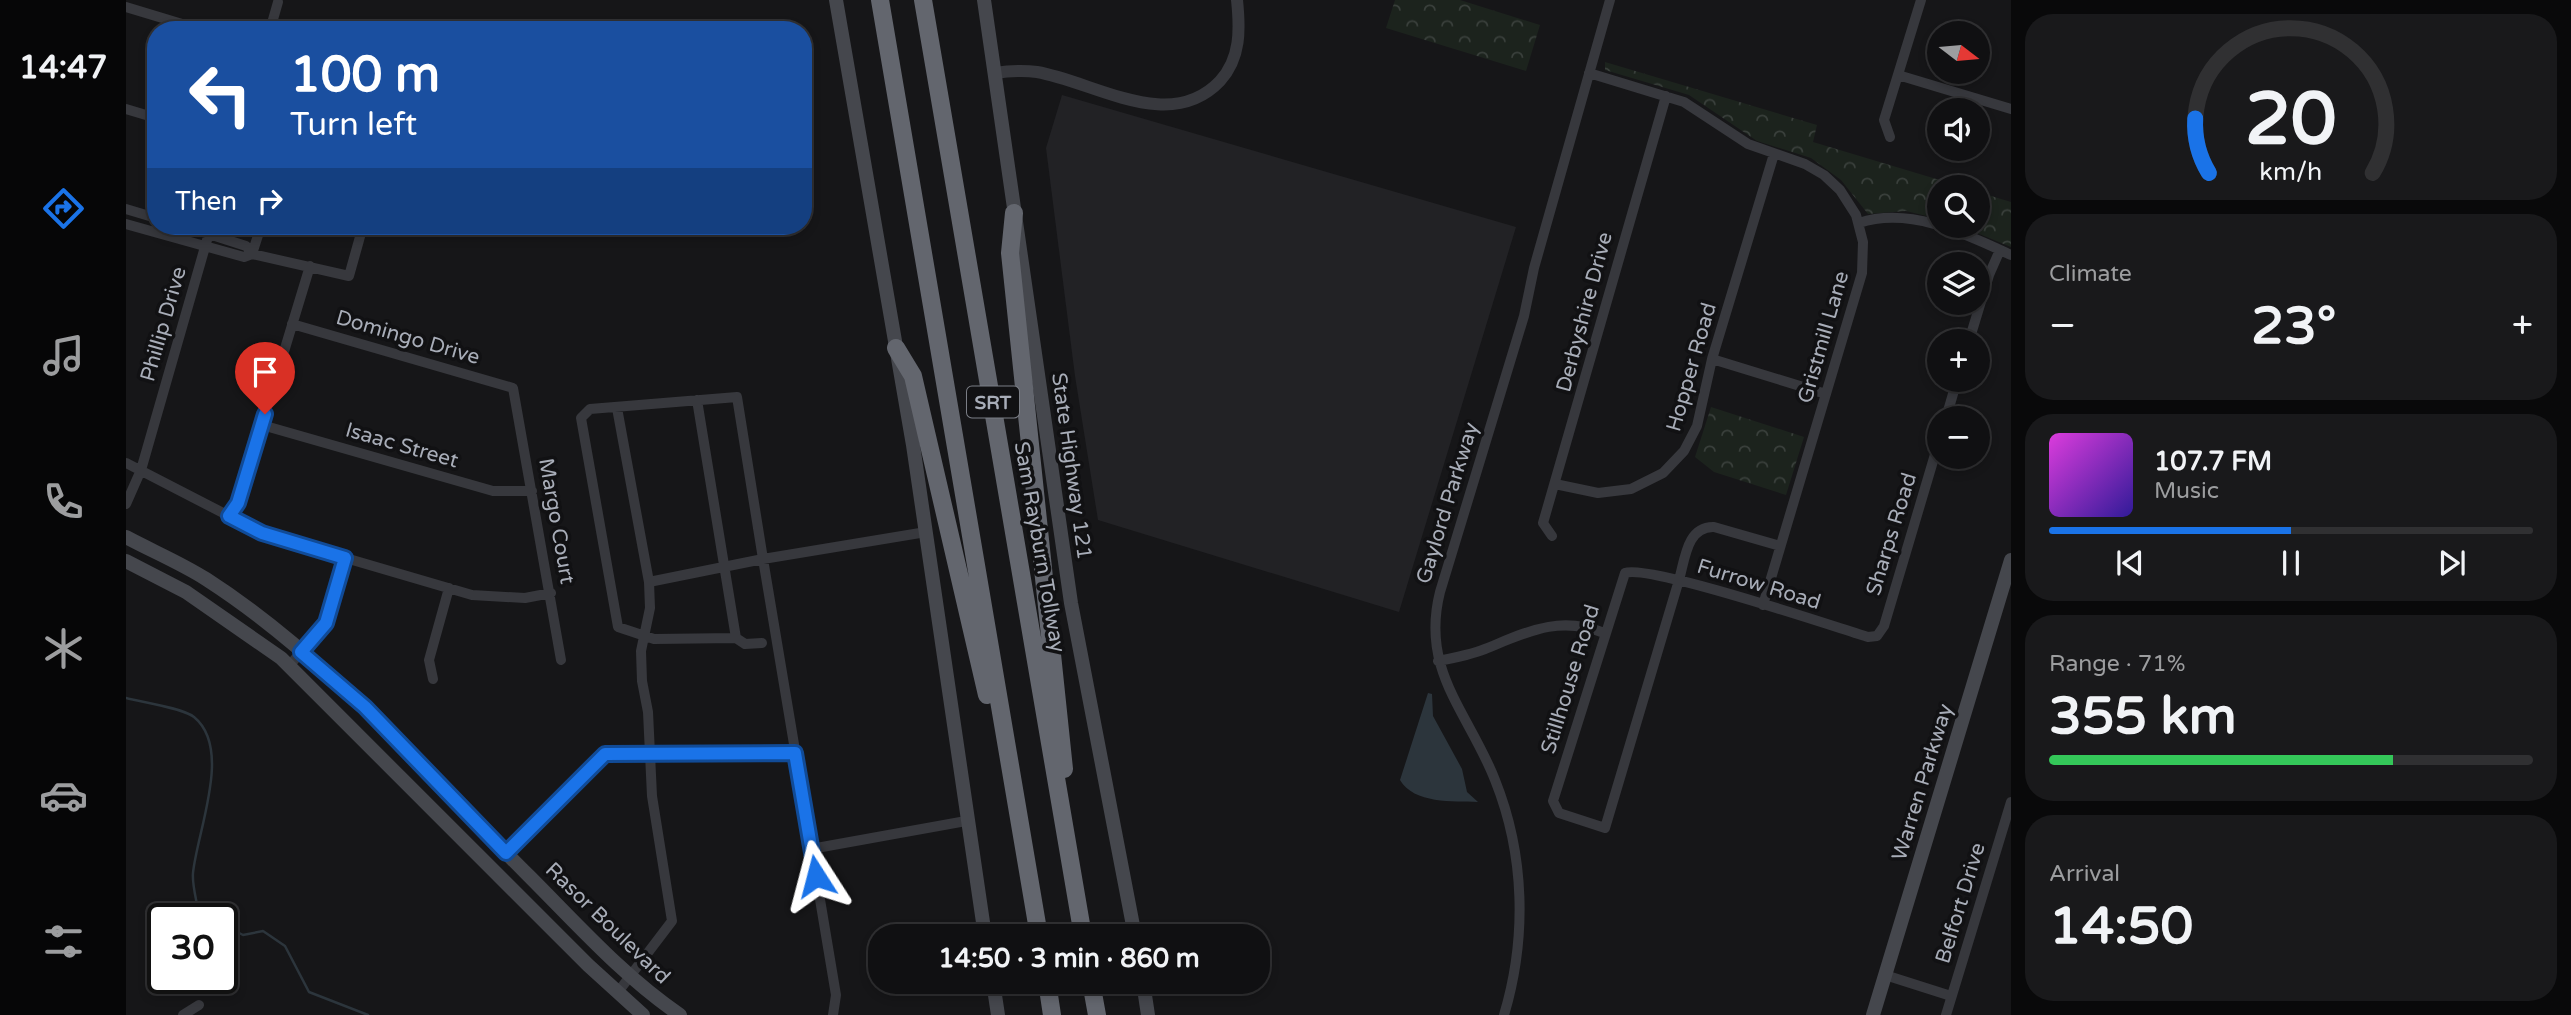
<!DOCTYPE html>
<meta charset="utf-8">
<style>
:root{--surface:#101012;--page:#19191b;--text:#f1f3f6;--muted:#9c9d9f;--line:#303032;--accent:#1a73e8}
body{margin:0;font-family:"Varela Round",sans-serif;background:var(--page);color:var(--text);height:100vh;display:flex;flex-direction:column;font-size:26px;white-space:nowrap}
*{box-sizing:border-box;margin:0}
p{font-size:23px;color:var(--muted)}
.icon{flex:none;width:38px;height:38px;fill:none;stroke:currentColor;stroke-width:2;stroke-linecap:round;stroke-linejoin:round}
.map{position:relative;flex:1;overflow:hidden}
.side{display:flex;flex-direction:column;gap:14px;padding:14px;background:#09090a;width:560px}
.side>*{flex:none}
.guide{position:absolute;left:21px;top:21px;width:665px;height:214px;border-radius:28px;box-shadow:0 4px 10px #0003,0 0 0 2px var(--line);background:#1a4fa0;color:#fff;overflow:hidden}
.needle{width:46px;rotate:106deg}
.tools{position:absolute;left:1801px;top:21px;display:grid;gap:14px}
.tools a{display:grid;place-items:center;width:63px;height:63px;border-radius:50%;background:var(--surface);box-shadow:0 4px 10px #0003,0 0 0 2px var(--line);font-size:35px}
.speed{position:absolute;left:21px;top:903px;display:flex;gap:14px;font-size:35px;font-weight:700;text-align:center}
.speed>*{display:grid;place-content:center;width:91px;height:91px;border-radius:50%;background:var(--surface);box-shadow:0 4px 10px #0003,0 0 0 2px var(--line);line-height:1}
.speed .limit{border:4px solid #111;border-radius:10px;background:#fff;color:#111}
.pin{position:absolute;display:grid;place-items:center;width:60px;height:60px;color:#fff;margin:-72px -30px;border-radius:50% 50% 50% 0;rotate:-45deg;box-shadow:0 0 7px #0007}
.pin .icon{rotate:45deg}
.me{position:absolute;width:77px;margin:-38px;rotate:351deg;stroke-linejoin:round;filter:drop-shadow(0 0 5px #0008)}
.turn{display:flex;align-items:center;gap:24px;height:147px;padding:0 28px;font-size:32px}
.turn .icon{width:91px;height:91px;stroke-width:2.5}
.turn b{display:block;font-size:49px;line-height:60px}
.then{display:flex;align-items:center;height:66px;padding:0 28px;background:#0003;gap:14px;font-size:26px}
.big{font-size:52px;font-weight:700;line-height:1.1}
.side .tile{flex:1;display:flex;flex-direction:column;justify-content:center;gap:10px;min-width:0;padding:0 24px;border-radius:28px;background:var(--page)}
.side .dial{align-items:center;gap:0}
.dial svg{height:182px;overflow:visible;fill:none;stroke:var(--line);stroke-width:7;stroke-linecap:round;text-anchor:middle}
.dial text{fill:var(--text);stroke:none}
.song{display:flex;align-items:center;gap:21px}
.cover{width:84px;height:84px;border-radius:10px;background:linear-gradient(135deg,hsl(300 70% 55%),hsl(250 70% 35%))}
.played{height:7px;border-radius:4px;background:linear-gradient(90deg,var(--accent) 50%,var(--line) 50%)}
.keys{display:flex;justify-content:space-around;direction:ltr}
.heat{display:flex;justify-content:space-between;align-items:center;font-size:38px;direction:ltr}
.charge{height:10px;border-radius:5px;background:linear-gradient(90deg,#34c759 71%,var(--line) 0)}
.trip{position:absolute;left:742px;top:924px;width:402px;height:70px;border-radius:28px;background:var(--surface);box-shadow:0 4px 10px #0003,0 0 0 2px var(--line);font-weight:700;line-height:70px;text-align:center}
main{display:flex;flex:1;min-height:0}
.menu{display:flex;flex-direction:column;width:126px;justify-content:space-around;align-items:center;background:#060607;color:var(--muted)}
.menu .icon{width:49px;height:49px}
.menu .current{color:var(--accent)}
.menu b{font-size:32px;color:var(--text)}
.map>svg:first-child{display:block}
.built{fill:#222225}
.forest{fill:url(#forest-crowns)}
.water{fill:#2c353c}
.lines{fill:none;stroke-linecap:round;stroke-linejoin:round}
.stream{stroke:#2c353c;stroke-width:2.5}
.minor{stroke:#37383d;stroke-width:10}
.tertiary{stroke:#37383d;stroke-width:12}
.secondary{stroke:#45474d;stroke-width:14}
.motorway{stroke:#63666e;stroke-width:18}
.route-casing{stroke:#114b97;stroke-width:18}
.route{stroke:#1a73e8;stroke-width:12}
.labels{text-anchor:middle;stroke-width:7;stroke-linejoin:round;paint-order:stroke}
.shield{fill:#111113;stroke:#7b7e86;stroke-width:2}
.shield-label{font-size:19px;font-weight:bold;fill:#a8adb8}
.street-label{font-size:21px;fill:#a8adb8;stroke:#111113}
</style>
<main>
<nav class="menu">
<b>14:47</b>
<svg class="icon current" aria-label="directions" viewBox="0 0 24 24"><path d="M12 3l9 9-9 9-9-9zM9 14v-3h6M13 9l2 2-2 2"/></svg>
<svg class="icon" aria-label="music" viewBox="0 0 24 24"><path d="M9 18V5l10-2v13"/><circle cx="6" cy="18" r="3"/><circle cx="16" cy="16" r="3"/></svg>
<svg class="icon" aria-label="phone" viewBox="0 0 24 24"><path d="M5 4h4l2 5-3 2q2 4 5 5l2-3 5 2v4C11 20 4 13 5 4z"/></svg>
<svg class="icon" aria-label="climate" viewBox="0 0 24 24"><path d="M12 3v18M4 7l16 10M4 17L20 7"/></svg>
<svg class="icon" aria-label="car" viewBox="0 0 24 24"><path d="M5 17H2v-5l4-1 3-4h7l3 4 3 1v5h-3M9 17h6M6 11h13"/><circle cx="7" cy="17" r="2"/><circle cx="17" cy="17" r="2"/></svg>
<svg class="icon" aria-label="filters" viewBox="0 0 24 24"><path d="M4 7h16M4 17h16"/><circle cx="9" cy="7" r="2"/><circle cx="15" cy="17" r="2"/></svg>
</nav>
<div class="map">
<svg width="1885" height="1015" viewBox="0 0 1885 1015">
<defs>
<pattern id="forest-crowns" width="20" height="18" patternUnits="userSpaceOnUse" patternTransform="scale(1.75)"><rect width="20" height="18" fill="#1c231d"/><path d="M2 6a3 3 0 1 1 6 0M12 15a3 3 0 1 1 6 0" fill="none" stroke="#3a403c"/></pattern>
</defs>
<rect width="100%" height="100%" fill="#161618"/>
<path class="built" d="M 936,95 L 1390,227 L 1273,612 L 972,520 L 949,376 L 920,148 Z"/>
<path class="forest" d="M 1269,0 L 1334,0 L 1414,25 L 1400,71 L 1260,28 Z
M 1479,62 L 1691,125 L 1687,142 L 1837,187 L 1813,187 L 1813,219 L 1780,211 L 1742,214 L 1715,180 L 1685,158 L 1631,141 L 1563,95 L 1479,70 Z
M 1852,192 L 1885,202 L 1885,247 L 1834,226 L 1852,226 Z
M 1585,407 L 1678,437 L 1660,495 L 1588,472 L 1569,457 Z"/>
<path class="water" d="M 1302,693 L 1306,694 L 1307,716 L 1336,769 L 1341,792 L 1352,802 C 1327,801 1288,804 1274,780 Z"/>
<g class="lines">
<path class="stream" d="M 0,698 C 15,702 57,708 68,717 C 107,749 71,831 67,873 C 66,884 70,898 72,910 L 88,919
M 96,924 L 117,935 L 137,931 L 159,946 L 183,992 L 242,1015"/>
<path class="minor" d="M 0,7 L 76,30
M 144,30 L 152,2
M 1463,73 L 1558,102 L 1622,144 L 1679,164 L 1698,175 L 1714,190 L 1730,215 L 1737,242 L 1736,273 L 1637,605
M 1772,75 L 1885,109
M 0,109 L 30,118
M 1764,137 L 1758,120 L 1795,0
M 0,209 L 30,218
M 1733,223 C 1784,206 1840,234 1885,255
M 0,224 L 118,257 L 126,254 L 223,276 L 237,226
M 58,226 L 120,246 L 126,254
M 126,254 L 135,226
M 166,324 L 387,388 L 435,660
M 1843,341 L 1863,275 L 1874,250
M 1586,359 L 1700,394
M 571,400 L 610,638
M 491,408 L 523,582 L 637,559 L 611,397 L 464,409 L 455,418 L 492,627 L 528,639 L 610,638 L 619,644 L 636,643
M 1820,418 L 1831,380
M 136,425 L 367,491 L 406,491
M 0,463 L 136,533 L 182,547 L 346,595 L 399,598 L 425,593
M 1429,484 L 1472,493 L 1505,489 L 1537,473 L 1558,451 L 1571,426 L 1586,359 L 1648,154
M 0,504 L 15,470 L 83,233
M 103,516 L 112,503 L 184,266
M 1426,536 L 1417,523 L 1540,96
M 1654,546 L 1588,527 C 1561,526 1559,559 1553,580 L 1479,828 L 1433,813 L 1427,801 L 1499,573 C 1523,564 1706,626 1742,637 L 1751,636 L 1758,626 L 1813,441
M 1312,661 C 1328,658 1344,655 1359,649 C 1401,632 1433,615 1478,633
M 163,666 L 200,623 L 219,558
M 307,679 L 303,660 L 323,588
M 685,849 L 840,821
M 380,853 L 479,754 L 669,753
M 1759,975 L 1825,996
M 492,992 L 546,921 L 526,796 L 522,712 L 516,681 L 515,651 L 524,608 L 523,582
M 57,1015 L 73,1005
M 707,1015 L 710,995 L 637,559 L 800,532
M 1378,1015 C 1401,938 1399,855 1369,780 C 1343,713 1294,671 1314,592 L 1398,316 L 1408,268 L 1484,0
M 1820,1015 L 1885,802"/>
<path class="tertiary" d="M 869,73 C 883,71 896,70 911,72 C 969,82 1044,134 1094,81 C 1115,58 1114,29 1111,0"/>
<path class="secondary" d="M 710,0 L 787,445 L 859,936
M 858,0 L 945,603 L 1009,936
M 0,537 C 26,551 55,563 80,579 C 203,658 299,773 403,876 C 451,924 498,977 554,1015
M 0,561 L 60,592 L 155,658 L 462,965 L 517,1015
M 867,982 L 872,1015
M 1017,982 L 1022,1015
M 1747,1015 L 1885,560"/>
<path class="motorway" d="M 754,0 L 913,936
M 797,0 L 957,936
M 888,213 L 884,253 L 938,769
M 770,348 L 787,376 L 861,695
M 921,982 L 926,1015
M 965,982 L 971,1015"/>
</g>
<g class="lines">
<g class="route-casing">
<path id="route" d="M 139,414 L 112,503 L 103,516 L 136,533 L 219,558 L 200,623 L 175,652 L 239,707 L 380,853 L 479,754 L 669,753 L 690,876"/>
</g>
<use href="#route" class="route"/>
</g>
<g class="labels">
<rect class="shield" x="841" y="386.5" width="52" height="31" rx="5"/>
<g class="shield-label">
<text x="867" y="409">SRT</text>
</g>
<g class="street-label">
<text transform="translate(1458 312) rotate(-75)" y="7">Derbyshire Drive</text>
<text transform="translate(37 324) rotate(-74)" y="7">Phillip Drive</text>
<text transform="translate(282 337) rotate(16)" y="7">Domingo Drive</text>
<text transform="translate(1697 337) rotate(-74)" y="7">Gristmill Lane</text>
<text transform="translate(1565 367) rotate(-74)" y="7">Hopper Road</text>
<text transform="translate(276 445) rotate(16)" y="7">Isaac Street</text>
<text transform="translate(946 466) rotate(82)" y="7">State Highway 121</text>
<text transform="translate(1321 503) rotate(-73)" y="7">Gaylord Parkway</text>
<text transform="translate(431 521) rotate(80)" y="7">Margo Court</text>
<text transform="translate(1765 534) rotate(-73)" y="7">Sharps Road</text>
<text transform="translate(914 547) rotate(80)" y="7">Sam Rayburn Tollway</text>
<text transform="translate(1633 584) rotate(17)" y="7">Furrow Road</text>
<text transform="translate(1444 679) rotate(-73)" y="7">Stillhouse Road</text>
<text transform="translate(1796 782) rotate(-73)" y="7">Warren Parkway</text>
<text transform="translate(1834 903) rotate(-73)" y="7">Belfort Drive</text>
<text transform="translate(482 923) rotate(44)" y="7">Rasor Boulevard</text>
</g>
</g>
</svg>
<div class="tools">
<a><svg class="needle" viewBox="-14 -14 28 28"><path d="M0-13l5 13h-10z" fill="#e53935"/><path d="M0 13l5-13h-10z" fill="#9c9d9f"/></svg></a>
<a><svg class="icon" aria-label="sound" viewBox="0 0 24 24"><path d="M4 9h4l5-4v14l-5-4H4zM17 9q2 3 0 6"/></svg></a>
<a><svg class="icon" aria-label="search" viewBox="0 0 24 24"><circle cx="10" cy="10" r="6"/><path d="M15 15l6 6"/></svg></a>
<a><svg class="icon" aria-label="layers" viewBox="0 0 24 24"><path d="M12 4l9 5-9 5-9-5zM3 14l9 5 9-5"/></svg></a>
<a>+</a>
<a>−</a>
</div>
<div class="speed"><div class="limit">30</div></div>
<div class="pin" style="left:139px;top:414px;background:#d93025"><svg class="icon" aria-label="arrive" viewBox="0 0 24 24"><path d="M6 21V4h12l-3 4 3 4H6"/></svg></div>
<svg class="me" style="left:690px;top:876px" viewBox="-20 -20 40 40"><path d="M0-17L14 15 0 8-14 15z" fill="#1a73e8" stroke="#fff" stroke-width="4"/></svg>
<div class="trip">14:50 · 3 min · 860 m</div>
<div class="guide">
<div class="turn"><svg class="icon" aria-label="left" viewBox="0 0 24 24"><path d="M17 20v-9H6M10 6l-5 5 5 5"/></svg><div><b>100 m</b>Turn left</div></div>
<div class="then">Then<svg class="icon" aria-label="right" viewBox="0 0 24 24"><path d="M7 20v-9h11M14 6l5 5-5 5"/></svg></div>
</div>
</div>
<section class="side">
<div class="tile dial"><svg viewBox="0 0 100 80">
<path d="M14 69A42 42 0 1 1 86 69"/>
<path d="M14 69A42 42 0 0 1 8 45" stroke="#1a73e8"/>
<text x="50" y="56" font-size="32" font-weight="700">20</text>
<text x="50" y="72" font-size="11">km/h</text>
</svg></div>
<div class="tile"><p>Climate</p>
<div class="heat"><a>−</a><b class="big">23°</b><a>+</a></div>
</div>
<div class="tile">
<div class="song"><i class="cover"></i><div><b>107.7 FM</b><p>Music</p></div></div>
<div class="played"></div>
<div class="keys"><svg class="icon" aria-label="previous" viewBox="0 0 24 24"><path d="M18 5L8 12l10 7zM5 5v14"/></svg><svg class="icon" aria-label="pause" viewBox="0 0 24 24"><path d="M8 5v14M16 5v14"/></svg><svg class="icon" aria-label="next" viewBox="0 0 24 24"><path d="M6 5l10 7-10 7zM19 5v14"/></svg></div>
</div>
<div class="tile"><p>Range · 71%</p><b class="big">355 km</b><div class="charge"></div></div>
<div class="tile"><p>Arrival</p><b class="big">14:50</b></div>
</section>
</main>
